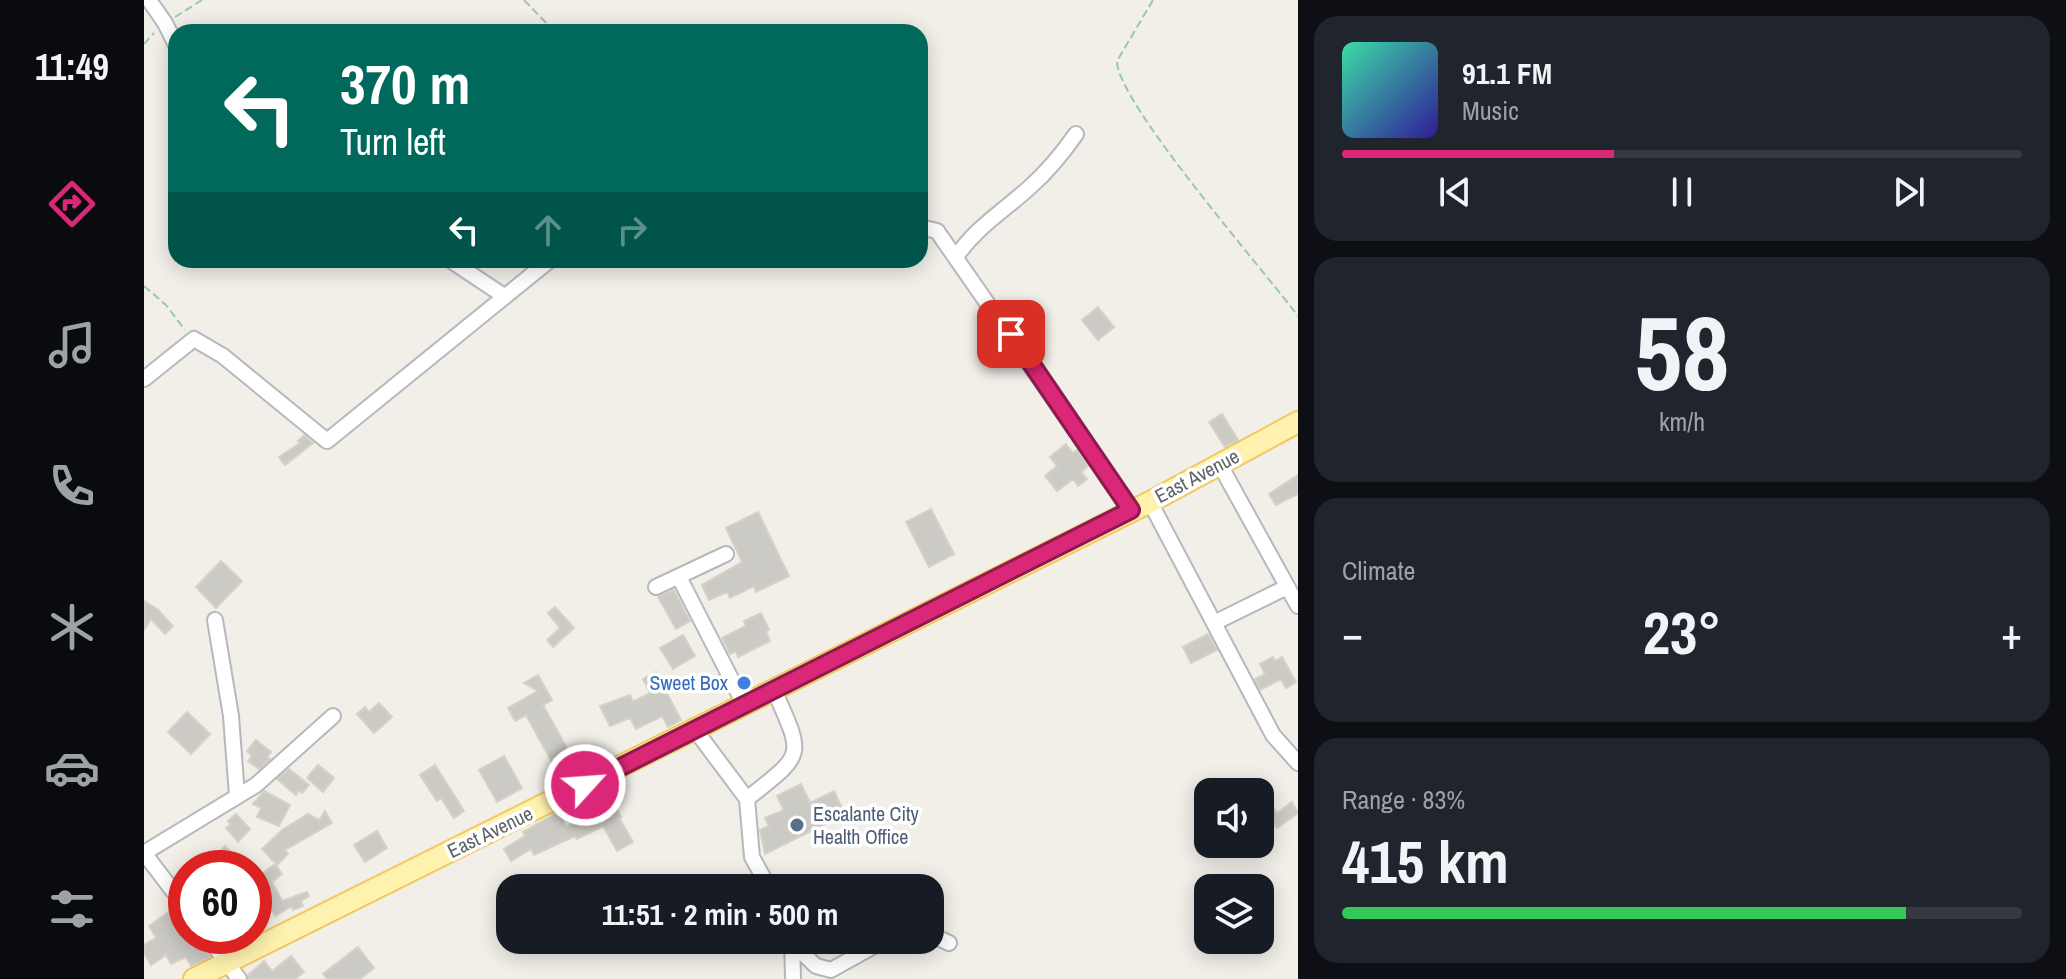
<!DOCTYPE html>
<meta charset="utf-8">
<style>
:root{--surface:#171b24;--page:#20242c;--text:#f1f3f6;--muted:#9ea1a6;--line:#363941;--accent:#db2777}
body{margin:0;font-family:"Archivo Narrow",sans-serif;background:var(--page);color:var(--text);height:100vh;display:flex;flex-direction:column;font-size:30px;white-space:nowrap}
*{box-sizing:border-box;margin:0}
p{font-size:26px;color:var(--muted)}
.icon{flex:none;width:44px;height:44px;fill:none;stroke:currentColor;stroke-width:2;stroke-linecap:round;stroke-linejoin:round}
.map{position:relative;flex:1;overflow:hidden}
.sheet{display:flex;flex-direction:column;gap:16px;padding:16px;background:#0d0f14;width:768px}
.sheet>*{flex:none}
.guide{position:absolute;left:24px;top:24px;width:760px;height:244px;border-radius:24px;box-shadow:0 4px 20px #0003;background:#00695c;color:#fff;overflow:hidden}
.fabs{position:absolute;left:1050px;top:778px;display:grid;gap:16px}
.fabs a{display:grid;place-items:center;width:80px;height:80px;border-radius:16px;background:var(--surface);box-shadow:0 4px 20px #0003;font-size:40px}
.speed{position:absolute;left:24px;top:850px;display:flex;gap:16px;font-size:40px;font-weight:700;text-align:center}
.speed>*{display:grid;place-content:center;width:104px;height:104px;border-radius:50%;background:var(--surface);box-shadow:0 4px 20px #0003;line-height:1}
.speed .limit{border:12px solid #d22;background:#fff;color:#111}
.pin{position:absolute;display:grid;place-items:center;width:68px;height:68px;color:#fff;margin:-34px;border-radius:16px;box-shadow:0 4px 12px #0006}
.me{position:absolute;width:88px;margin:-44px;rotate:64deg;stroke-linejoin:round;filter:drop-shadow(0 0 6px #0008)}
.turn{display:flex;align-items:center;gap:28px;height:168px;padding:0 40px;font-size:36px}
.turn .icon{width:104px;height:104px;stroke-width:2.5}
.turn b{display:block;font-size:56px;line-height:68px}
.lanes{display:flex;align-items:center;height:76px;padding:0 40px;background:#0003;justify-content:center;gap:40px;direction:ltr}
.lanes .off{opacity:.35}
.big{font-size:60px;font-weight:700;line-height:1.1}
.sheet .widget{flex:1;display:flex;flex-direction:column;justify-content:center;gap:12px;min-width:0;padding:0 28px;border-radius:24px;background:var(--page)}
.sheet .dial{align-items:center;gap:0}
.dial b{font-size:104px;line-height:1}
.song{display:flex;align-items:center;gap:24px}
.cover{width:96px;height:96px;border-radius:12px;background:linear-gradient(135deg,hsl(160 70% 55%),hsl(250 70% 35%))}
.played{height:8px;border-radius:4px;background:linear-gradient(90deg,var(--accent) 40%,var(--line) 40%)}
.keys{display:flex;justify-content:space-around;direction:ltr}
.heat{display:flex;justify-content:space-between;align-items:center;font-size:44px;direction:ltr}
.charge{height:12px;border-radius:6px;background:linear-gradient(90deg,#34c759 83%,var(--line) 0)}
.trip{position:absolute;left:352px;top:874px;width:448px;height:80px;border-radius:24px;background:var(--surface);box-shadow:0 4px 20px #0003;font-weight:700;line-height:80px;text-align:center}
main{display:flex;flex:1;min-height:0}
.tab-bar{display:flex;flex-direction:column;width:144px;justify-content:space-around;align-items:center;background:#090b0e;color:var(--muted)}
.tab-bar .icon{width:56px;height:56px}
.tab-bar .on{color:var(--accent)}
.tab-bar b{font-size:36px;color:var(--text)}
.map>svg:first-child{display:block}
.building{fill:#cccac5;stroke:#d6d1c6;stroke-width:2}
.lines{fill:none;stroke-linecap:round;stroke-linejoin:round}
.street-casing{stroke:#b5b8bc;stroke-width:18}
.primary-casing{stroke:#f2c960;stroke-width:24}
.path{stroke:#9cc7a9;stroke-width:2;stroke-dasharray:8 4;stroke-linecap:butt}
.street{stroke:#fff;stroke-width:14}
.primary{stroke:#fff2af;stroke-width:20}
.route-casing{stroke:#8e194d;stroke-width:20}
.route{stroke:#db2777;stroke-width:14}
.shop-dot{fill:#3f7fe0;stroke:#fff;stroke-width:3}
.service-dot{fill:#5c6f8a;stroke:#fff;stroke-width:3}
.labels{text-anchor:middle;stroke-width:7;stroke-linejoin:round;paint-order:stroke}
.street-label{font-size:20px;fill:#5f6368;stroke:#fff}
.shop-label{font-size:20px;fill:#366cbe;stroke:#fff;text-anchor:end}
.service-label{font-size:20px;fill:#4e5e75;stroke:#fff;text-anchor:start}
</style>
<main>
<nav class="tab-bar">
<b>11:49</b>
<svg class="icon on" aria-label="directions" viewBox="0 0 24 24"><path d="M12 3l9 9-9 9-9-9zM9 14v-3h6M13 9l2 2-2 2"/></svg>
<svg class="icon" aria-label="music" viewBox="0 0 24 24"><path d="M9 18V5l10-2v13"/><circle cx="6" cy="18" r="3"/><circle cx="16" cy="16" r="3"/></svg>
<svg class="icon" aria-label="phone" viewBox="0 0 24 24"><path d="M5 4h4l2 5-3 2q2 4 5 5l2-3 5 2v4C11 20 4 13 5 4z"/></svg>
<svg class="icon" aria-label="climate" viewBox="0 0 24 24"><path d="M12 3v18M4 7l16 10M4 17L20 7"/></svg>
<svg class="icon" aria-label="car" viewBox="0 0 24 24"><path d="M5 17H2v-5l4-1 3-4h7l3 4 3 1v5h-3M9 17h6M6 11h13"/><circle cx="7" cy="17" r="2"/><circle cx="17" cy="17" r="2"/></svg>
<svg class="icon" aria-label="filters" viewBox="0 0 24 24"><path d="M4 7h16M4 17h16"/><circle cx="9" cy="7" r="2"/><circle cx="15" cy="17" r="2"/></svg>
</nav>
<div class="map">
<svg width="1154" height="979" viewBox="0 0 1154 979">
<rect width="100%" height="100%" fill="#f1efe8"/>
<path class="building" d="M 954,307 L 970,327 L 954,340 L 938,320 Z
M 1078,414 L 1094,440 L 1081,447 L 1065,422 Z
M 160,435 L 169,443 L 141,465 L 135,457 L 156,443 L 154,441 Z
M 922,444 L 929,453 L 933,450 L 944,466 L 937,472 L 943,479 L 934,486 L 929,479 L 913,491 L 901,476 L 913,466 L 906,457 Z
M 1154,475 L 1154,494 L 1132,505 L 1125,494 Z
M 787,509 L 810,554 L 785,567 L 762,522 Z
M 614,512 L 645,576 L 612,592 L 610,586 L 586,598 L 583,592 L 565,600 L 558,585 L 598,562 L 582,528 Z
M 77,561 L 98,581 L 72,608 L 52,587 Z
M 530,590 L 546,621 L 532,629 L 514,597 Z
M 0,601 L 13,609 L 29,626 L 21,634 L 7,619 L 0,630 Z
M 411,607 L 430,628 L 409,647 L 403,640 L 416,628 L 404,613 Z
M 617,613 L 625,630 L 622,632 L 626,641 L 594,657 L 592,651 L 586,654 L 578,638 L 602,626 L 600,621 Z
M 1064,634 L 1073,650 L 1047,663 L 1039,647 Z
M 539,635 L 551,656 L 529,669 L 516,648 Z
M 1129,657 L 1131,661 L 1138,657 L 1152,682 L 1142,688 L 1137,679 L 1116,690 L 1111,679 L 1121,674 L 1116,664 Z
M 512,672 L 537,720 L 524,727 L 518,716 L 492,729 L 486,718 L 466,726 L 456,706 L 486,695 L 489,702 L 506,693 L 499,679 Z
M 394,675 L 408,700 L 399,705 L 426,754 L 409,764 L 382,715 L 371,721 L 364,708 L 394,691 L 380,683 Z
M 235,703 L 248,717 L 230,733 L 213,714 L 221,707 L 225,712 Z
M 43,712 L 66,734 L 47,754 L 24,732 Z
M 112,740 L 127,752 L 123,757 L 126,759 L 115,769 L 104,761 L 108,756 L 103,751 Z
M 360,756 L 378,788 L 353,802 L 335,770 Z
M 174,765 L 190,778 L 179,792 L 163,778 Z
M 291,765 L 320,811 L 310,818 L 297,798 L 293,801 L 276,775 Z
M 145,769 L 165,785 L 158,793 L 155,790 L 152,795 L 133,779 Z
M 657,784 L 666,803 L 690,791 L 701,814 L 621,854 L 616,830 L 625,826 L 621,818 L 640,810 L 633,796 Z
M 120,791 L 146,805 L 135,826 L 113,817 L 117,808 L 109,804 Z
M 469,802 L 477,817 L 475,818 L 489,842 L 473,851 L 459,826 L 433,839 L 431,836 L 390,855 L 387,849 L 367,861 L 360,849 L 381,836 L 379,832 L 415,812 L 422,827 Z
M 1148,802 L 1154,813 L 1133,828 L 1120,810 L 1127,804 L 1133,813 Z
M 181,811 L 188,823 L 141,850 L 144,854 L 133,865 L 118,849 L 138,830 L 164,814 L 175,820 Z
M 92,814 L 106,829 L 94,842 L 82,828 L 87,824 L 84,821 Z
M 233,831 L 243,848 L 221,862 L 210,845 Z
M 81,846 L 92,857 L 81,868 L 60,868 Z
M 131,864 L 138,874 L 128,882 L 138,901 L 163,892 L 165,896 L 157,901 L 159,906 L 149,910 L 148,906 L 131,916 L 119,894 L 116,897 L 110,890 L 110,880 Z
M 30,908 L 42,918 L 42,936 L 53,936 L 66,957 L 47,966 L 42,957 L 27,964 L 22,955 L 7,965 L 0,953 L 0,945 L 12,938 L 5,926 Z
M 214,947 L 230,968 L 216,979 L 183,979 L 179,974 Z
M 147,956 L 160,972 L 151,979 L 105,979 L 104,975 L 120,961 L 128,971 Z"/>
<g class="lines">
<g class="street-casing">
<path id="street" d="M 5,0 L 21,23 L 32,45
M 776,227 L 793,231 L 987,510
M 812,257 C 831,228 861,210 886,187 C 904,171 918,154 932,134
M 306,260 L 360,296
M 0,379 L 50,339 L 79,356 L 183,441 L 406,260
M 1076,465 L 1154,606
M 1006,502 L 1129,735 L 1154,763
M 535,577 L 601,706
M 512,587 L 582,554
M 71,620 L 87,716 L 93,796
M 1070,623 L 1143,587
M 552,731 L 603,799 L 608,857 L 625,888
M 603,799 C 660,753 661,759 630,690
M 0,853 L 112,785 L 189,716
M 0,853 L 42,908
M 786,934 L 805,943
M 63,936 L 95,979
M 648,940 L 649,979
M 649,944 L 672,966 L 687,970 L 741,940"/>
</g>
<g class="primary-casing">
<path id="primary" d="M 50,979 L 1006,502 L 1154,422"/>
</g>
<path class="path" d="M 380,0 L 411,32
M 1009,0 L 973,61 C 972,101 1122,273 1154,316
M 31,17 L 58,0
M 0,44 L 10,33
M 0,286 L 22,305 L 41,330"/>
<use href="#street" class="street"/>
<use href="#primary" class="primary"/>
</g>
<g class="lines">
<g class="route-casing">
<path id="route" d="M 441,785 L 987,510 L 867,334"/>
</g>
<use href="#route" class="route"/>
</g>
<circle class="shop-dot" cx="600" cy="683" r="8"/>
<circle class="service-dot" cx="653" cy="825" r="8"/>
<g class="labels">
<g class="street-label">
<text transform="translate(1053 476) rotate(-28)" y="7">East Avenue</text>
<text transform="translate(346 832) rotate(-26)" y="7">East Avenue</text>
</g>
<g class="shop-label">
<text x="584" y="690">Sweet Box</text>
</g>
<g class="service-label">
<text x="669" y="821">Escalante City<tspan x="669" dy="23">Health Office</tspan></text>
</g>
</g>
</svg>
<div class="fabs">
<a><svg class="icon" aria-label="sound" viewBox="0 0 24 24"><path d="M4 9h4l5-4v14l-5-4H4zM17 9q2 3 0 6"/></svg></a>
<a><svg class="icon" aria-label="layers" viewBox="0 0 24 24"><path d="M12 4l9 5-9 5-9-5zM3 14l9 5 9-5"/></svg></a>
</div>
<div class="speed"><div class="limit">60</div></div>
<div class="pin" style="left:867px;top:334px;background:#d93025"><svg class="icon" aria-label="arrive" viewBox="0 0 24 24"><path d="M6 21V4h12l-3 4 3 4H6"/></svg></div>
<svg class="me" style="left:441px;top:785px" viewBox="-20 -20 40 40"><circle r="17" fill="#db2777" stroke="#fff" stroke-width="3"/><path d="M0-11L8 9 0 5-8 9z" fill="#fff"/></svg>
<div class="trip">11:51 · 2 min · 500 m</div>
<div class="guide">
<div class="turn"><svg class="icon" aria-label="left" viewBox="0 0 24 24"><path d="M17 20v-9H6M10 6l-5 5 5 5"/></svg><div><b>370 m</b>Turn left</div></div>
<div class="lanes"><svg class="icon" aria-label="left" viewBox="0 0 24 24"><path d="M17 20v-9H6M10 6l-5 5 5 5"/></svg><svg class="icon off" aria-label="ahead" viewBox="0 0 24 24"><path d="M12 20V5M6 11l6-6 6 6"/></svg><svg class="icon off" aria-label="right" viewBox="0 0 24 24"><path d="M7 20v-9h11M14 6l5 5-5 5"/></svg></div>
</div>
</div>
<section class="sheet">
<div class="widget">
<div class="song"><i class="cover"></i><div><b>91.1 FM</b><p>Music</p></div></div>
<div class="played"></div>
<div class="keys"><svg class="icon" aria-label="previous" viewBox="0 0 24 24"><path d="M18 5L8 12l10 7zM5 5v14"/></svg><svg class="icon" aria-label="pause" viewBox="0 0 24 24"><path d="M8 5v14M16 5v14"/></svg><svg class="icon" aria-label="next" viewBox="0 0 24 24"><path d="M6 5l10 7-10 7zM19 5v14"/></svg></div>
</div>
<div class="widget dial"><b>58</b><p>km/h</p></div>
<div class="widget"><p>Climate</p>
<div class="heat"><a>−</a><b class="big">23°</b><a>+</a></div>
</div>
<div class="widget"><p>Range · 83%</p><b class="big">415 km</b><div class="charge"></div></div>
</section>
</main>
